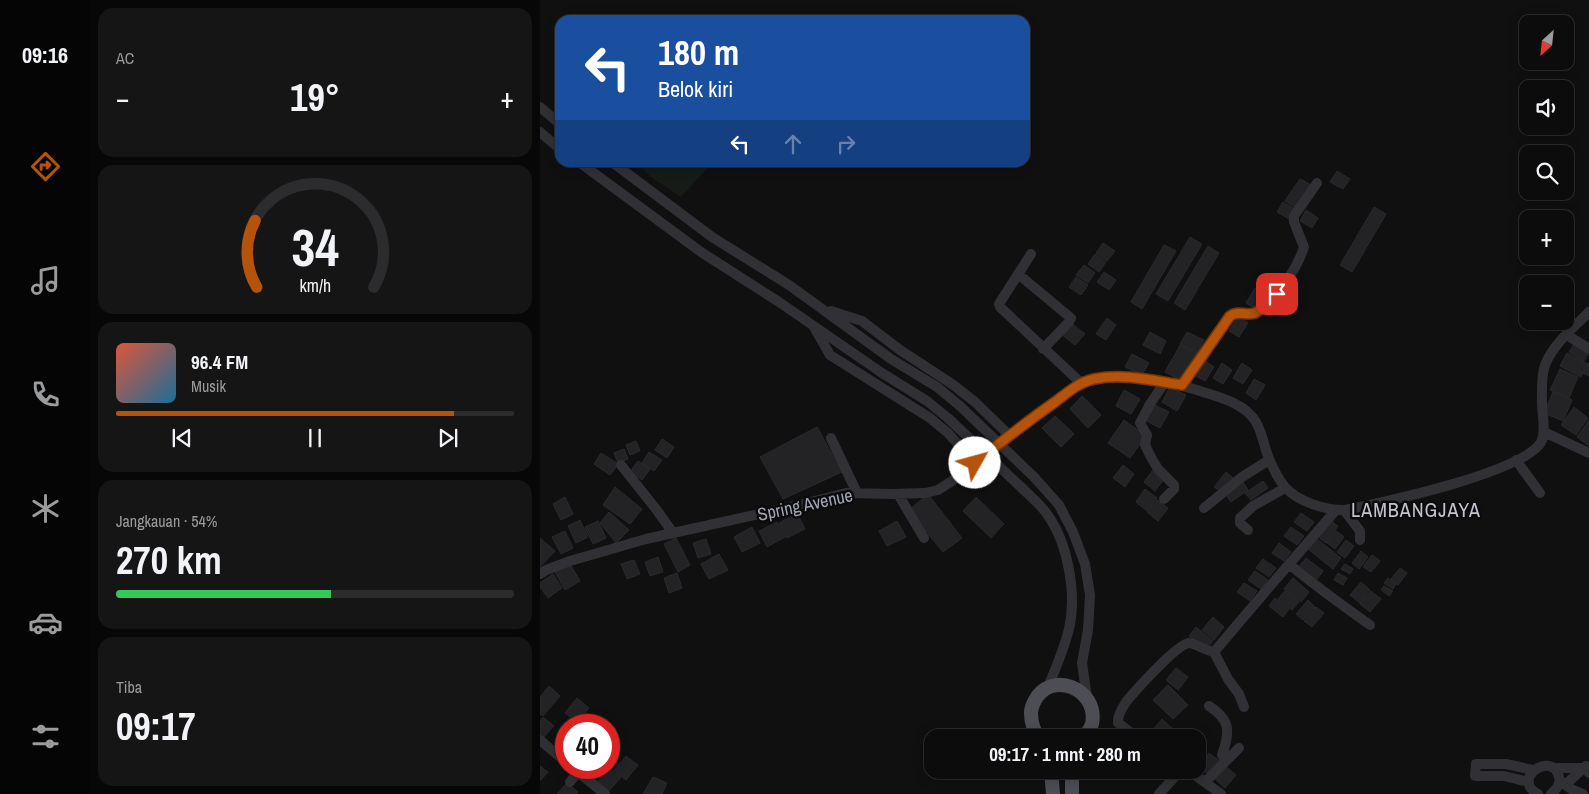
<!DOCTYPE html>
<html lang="id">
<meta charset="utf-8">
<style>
:root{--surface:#0c0c0d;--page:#151516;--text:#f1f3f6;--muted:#9a9b9d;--line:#2c2c2e;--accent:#b45309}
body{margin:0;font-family:"Archivo Narrow",sans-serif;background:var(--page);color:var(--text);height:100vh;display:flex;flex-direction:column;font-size:19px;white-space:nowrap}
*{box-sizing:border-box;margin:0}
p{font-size:16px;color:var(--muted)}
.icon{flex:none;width:28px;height:28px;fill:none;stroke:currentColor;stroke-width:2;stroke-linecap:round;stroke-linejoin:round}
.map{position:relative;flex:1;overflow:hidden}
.panel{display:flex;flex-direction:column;gap:8px;padding:8px;background:#070707;width:450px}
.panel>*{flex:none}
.banner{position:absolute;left:15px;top:15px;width:475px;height:152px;border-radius:15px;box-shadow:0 2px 12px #0003,0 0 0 1px var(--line);background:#1a4fa0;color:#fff;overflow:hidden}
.needle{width:32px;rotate:207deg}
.controls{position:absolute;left:979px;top:15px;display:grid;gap:10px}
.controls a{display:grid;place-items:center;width:55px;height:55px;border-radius:10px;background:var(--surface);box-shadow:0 2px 12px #0003,0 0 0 1px var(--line);font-size:25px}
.speed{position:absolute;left:15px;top:714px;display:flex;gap:10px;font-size:25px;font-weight:700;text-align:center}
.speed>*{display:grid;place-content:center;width:65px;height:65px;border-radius:50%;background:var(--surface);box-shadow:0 2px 12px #0003,0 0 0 1px var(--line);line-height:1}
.speed .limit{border:8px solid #d22;background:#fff;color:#111}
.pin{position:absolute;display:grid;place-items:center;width:42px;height:42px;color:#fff;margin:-21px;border-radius:10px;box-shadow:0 2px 8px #0006}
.me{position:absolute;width:55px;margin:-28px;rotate:52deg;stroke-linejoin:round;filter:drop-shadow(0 0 4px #0008)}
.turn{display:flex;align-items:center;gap:18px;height:105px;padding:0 20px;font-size:22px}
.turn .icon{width:65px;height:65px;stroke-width:2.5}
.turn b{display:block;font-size:35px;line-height:42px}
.lanes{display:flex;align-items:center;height:48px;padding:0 20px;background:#0003;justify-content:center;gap:25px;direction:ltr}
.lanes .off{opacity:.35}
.big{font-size:38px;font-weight:700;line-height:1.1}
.panel .card{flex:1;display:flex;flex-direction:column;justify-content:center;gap:8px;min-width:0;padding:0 18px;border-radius:15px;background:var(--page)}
.panel .dial{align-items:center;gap:0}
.dial svg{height:130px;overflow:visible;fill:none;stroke:var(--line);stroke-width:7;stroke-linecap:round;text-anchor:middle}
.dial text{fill:var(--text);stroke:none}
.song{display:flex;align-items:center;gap:15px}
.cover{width:60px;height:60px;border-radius:8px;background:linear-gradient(135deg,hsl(10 70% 55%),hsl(200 70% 35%))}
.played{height:5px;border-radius:2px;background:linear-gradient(90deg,var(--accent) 85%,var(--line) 85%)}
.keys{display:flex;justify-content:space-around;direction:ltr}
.heat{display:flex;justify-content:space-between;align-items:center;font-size:28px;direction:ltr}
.charge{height:8px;border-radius:4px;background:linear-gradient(90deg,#34c759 54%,var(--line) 0)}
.trip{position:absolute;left:384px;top:729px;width:282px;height:50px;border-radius:15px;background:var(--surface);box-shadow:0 2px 12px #0003,0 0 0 1px var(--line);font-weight:700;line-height:50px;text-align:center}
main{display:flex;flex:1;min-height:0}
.tabs{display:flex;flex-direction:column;width:90px;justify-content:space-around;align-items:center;background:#050505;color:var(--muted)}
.tabs .icon{width:35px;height:35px}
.tabs .current{color:var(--accent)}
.tabs b{font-size:22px;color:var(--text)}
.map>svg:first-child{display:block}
.green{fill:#161b17}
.building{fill:#232325;stroke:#2a2a2d}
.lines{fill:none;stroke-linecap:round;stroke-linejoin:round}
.minor{stroke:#313135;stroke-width:10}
.major{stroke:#4d4e54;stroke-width:14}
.minor-bridge{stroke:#313135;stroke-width:10}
.route-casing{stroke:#753606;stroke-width:12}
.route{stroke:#b45309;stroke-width:9}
.labels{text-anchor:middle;stroke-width:5;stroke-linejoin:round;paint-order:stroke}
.street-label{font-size:18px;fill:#a2a5b1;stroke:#0b0b0c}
.quarter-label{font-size:20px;letter-spacing:1px;fill:#c2c4cd;stroke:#0b0b0c}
</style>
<main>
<nav class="tabs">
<b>09:16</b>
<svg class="icon current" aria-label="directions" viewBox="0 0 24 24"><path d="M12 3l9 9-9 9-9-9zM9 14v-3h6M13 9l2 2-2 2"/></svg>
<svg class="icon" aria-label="music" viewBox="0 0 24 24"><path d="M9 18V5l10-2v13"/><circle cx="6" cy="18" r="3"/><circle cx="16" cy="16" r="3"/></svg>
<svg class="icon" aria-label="phone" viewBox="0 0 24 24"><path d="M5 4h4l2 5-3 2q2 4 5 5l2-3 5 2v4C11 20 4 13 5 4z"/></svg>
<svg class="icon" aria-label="climate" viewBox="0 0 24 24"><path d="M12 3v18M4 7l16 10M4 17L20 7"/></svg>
<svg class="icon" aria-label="car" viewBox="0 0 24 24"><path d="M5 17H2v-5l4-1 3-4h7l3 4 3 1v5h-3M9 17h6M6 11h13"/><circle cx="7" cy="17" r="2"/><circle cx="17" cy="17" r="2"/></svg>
<svg class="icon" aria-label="filters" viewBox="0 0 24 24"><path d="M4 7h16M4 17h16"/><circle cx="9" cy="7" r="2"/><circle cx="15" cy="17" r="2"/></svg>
</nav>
<section class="panel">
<div class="card"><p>AC</p>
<div class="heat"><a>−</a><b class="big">19°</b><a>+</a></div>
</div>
<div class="card dial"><svg viewBox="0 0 100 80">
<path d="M14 69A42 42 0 1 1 86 69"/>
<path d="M14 69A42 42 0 0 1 13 28" stroke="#b45309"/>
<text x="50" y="56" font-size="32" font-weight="700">34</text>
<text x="50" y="72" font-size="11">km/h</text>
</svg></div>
<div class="card">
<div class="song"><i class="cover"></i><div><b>96.4 FM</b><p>Musik</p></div></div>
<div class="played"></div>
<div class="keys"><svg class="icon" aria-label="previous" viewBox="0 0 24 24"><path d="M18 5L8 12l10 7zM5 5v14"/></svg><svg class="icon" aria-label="pause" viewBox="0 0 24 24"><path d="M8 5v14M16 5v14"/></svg><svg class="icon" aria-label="next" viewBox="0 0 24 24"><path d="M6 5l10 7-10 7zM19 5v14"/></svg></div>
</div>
<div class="card"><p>Jangkauan · 54%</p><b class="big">270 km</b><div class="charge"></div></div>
<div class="card"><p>Tiba</p><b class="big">09:17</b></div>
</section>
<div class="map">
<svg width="1049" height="794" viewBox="0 0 1049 794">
<rect width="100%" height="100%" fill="#101011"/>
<path class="green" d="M 97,163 L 172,163 L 141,197 L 111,177 Z"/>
<path class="building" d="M 797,171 L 810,179 L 803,189 L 790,182 Z
M 760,179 L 773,186 L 766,197 L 753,189 Z
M 752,190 L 765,198 L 758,209 L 745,201 Z
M 743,202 L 755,209 L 749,219 L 737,212 Z
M 834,207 L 846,214 L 812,272 L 800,265 Z
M 766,210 L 778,218 L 772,228 L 760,221 Z
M 650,237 L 662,244 L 628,301 L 616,294 Z
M 563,243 L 575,251 L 567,261 L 556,253 Z
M 624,245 L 636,251 L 602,309 L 591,302 Z
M 668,246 L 679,253 L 645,310 L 634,303 Z
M 555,254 L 566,262 L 559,272 L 548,264 Z
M 544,265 L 555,273 L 548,283 L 536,275 Z
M 564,272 L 576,280 L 569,290 L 557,282 Z
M 536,277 L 548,285 L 541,295 L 529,287 Z
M 715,288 L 725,294 L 716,309 L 706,303 Z
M 698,316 L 708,323 L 699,337 L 689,331 Z
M 567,318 L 576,325 L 566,340 L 556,334 Z
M 531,323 L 545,334 L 535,345 L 521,334 Z
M 610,332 L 626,341 L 620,354 L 603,345 Z
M 647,332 L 664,340 L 657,353 L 640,344 Z
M 1035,342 L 1049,352 L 1044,361 L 1029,352 Z
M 640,345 L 657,354 L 650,367 L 633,358 Z
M 1027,353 L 1048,364 L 1041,377 L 1020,366 Z
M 592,354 L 609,363 L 602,375 L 585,367 Z
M 632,359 L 649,368 L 642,381 L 625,372 Z
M 664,360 L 674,367 L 665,381 L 654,375 Z
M 682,363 L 692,370 L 683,384 L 673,378 Z
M 702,363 L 712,370 L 703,384 L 693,378 Z
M 1049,363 L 1049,376 L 1043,373 Z
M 1020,369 L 1038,377 L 1029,398 L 1010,390 Z
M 714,379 L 725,385 L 716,400 L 706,393 Z
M 630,387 L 646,395 L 637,411 L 622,402 Z
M 584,390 L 600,399 L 591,414 L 576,406 Z
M 1013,392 L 1032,400 L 1023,421 L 1004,413 Z
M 542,396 L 561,415 L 548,428 L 530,409 Z
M 613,404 L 629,412 L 620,428 L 605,420 Z
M 1034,407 L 1048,418 L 1036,435 L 1021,425 Z
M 515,416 L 534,434 L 521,447 L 502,428 Z
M 584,420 L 606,436 L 590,458 L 568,443 Z
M 1049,420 L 1049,446 L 1037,437 Z
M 277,427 L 302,472 L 243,499 L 220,457 Z
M 122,439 L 134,447 L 127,458 L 115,450 Z
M 96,441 L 100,451 L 90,455 L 86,445 Z
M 84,449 L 88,459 L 78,463 L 74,453 Z
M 109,452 L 122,460 L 114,471 L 102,463 Z
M 61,453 L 78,464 L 70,475 L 54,464 Z
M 98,461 L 110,469 L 102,480 L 90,472 Z
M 583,465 L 594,474 L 585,487 L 573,478 Z
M 613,470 L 625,478 L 615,491 L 604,482 Z
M 686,472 L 693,478 L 682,492 L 674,487 Z
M 723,481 L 728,488 L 711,500 L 705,493 Z
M 703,482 L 708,490 L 691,502 L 685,494 Z
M 75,487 L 102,509 L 90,524 L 63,505 Z
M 605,489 L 617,498 L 607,511 L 596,502 Z
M 388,494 L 422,538 L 403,552 L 369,510 Z
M 25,497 L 33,514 L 21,520 L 13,504 Z
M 436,497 L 464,524 L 451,538 L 423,511 Z
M 617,500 L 628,508 L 618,521 L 607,512 Z
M 69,512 L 89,530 L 76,543 L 60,523 Z
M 257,513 L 265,529 L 247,538 L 239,523 Z
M 761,513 L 774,522 L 767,531 L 754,522 Z
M 40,520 L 48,537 L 36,543 L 28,526 Z
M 58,521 L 66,538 L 53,544 L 45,527 Z
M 357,521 L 366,537 L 347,546 L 339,531 Z
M 791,521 L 798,526 L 786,543 L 778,537 Z
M 237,522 L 245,537 L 227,547 L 219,531 Z
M 212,527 L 220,543 L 202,552 L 194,537 Z
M 751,527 L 764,536 L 757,545 L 744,536 Z
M 25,531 L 33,548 L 21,554 L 12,537 Z
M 796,531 L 804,537 L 795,549 L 787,543 Z
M 0,538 L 15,551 L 0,567 Z
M 136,538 L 150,565 L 138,572 L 124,544 Z
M 166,539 L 171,554 L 158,558 L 153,543 Z
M 777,539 L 801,558 L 793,569 L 768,549 Z
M 806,540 L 814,546 L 805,558 L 797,552 Z
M 739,543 L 751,552 L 744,561 L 732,553 Z
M 821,551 L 828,557 L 819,569 L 812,563 Z
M 179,554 L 188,570 L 169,579 L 161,564 Z
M 832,555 L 840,561 L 831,572 L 823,567 Z
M 118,557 L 123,572 L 110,576 L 105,562 Z
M 766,558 L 783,571 L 775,582 L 758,568 Z
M 723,559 L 736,568 L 729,577 L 716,568 Z
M 94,560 L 100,574 L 87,579 L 81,564 Z
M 30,564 L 40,581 L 25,590 L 15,572 Z
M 805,564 L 813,569 L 810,574 L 801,569 Z
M 860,568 L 867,573 L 858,585 L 851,579 Z
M 715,571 L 728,580 L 721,589 L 708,580 Z
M 137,573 L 142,588 L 129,593 L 124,578 Z
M 798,573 L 807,578 L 803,585 L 794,580 Z
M 13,574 L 22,588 L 8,598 L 0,587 L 0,583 Z
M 753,578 L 769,592 L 761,602 L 744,589 Z
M 848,578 L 856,584 L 853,589 L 844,583 Z
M 821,582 L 830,590 L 820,603 L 810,595 Z
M 704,583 L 717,591 L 710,601 L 697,592 Z
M 844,586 L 853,591 L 849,596 L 841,590 Z
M 745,591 L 759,602 L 752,610 L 738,599 Z
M 831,591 L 841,599 L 830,612 L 820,604 Z
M 735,598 L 749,609 L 743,617 L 729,606 Z
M 768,600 L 775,607 L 763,620 L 756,614 Z
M 776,607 L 784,613 L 772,627 L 764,621 Z
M 673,617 L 684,627 L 674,640 L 662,630 Z
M 656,627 L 673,641 L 666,649 L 649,636 Z
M 636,668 L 648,677 L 638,690 L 626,680 Z
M 628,685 L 648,705 L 633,719 L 613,700 Z
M 9,686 L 20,696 L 3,716 L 0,714 L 0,697 Z
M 37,698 L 49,708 L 37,722 L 25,713 Z
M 3,717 L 14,726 L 2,739 L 0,738 L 0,721 Z
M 622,719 L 633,729 L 626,738 L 618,738 L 611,732 Z
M 639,730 L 648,738 L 633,738 Z
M 658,747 L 667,754 L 658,766 Z
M 669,753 L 681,762 L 670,775 L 658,766 Z
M 86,756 L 98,765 L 86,780 L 74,770 Z
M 684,765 L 696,775 L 685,788 L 674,778 Z
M 0,766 L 8,772 L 0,781 Z
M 49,768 L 62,768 L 57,774 Z
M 69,768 L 81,777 L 68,792 L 57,782 Z
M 113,777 L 127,783 L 122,794 L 103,794 Z
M 27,783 L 38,792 L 36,794 L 17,794 Z"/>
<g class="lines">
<path class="minor" d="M 0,107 L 20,124
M 0,132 L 20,149
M 39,162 L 161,252 L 239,302 L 342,373 L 387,401 L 409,419
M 72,162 L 172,237 L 249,285 L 351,359 L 397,387 L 420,406
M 491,254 L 459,304 L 460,307 L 541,383
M 478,274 L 531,318 L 529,322 L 503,349
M 291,311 L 322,321 L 360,350 L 412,384 L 435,402 L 470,436
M 274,327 L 290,355 L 390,418 L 408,433 L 435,463
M 1027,335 L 1049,349
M 643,385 L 690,316 C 698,310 704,315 713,313 C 733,308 758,266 764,247 L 754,222 L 754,216 L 777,183
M 1004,432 L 1049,453
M 291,438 L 317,493
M 976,460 L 1000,493
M 81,465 L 116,509 L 133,533
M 494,477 L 519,505 L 533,532 L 545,564 L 550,595 L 548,630 L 542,663 L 547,698
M 483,489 C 491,497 501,505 507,514 C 528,543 537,594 529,629 C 524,649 516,668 508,687
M 358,494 L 384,538
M 624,499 L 634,489 L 634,485 L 618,469 L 612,459 L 605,445 L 607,435 L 600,423 L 610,404 L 625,382
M 664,508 L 702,477 L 729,460
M 804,510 L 820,531 L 820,540
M 708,530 L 700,523 L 700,518 L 713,506 L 745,488
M 749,564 C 775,586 802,605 830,625
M 0,574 L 6,570 L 30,561 L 106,539 L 255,506 L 306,493 L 353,494 L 385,493 L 398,490 L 412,481 C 445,455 479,428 514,403 C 526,394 538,383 552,379 C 583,372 627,381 657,390 C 677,397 704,402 716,422 C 723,434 724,448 730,461 C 734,470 739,480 745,487 C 758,502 785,510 804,510 C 838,504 991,471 1002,440 C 1006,429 1002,414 1002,402 C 1002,391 1001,376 1005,365 C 1013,344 1034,327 1049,312
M 674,652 L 688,679 L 699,694 L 704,707
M 669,706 C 691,720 690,732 682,755 L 686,761
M 598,738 L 578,723 C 577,716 582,708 586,702 C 595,691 637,644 649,643 C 654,643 667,651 674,652 L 725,592 L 796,510
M 0,740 L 26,762
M 33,768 L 65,794
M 1013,768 L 1045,768 L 1049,773
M 648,770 L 681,794
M 30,782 L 38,772
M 665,782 L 699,748
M 989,782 L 964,776 L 935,776 L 936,764 L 966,764 L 993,770
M 1022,782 L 1031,789 L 1043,794
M 1026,784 L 1046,766
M 619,794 L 641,770
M 998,794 C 970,780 1012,749 1019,777 C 1021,784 1017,789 1011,794"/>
<path class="major" d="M 499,738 C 493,730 491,722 491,713 C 491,708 492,706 494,702 C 510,669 559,688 552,724 C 551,728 547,733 544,738
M 511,770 L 513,794
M 532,794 L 532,770"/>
<path class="minor-bridge" d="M 420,406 L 494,477
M 409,419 L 483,489"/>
</g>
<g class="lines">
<g class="route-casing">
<path id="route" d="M 435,463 C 461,442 488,421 515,402 C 527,393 539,382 554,379 C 584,373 614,381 642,385 L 690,316 C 698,310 706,316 715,313 C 723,309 732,301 737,294"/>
</g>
<use href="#route" class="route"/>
</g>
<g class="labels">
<g class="street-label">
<text transform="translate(265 505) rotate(-12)" y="6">Spring Avenue</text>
</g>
<g class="quarter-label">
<text x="876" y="517">LAMBANGJAYA</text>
</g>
</g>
</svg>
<div class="controls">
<a><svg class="needle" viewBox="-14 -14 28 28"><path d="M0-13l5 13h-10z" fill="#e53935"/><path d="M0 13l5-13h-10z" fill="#9a9b9d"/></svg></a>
<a><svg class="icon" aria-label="sound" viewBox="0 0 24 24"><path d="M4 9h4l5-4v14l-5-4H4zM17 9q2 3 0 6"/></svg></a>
<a><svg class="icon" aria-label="search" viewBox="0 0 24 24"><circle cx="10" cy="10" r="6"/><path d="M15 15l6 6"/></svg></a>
<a>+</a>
<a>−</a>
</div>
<div class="speed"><div class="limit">40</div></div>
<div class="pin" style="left:737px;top:294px;background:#d93025"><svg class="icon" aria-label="arrive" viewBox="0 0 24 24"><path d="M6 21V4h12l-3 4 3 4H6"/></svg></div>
<svg class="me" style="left:435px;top:463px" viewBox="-20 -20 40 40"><circle r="19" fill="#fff"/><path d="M0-13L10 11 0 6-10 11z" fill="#b45309"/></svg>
<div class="trip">09:17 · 1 mnt · 280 m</div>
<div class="banner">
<div class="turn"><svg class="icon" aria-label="left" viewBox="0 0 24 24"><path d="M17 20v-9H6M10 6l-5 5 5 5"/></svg><div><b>180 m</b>Belok kiri</div></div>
<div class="lanes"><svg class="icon" aria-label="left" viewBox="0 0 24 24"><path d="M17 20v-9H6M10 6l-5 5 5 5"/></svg><svg class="icon off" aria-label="ahead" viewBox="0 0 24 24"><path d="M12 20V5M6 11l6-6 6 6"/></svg><svg class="icon off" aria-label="right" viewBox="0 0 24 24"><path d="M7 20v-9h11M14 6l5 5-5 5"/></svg></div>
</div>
</div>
</main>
